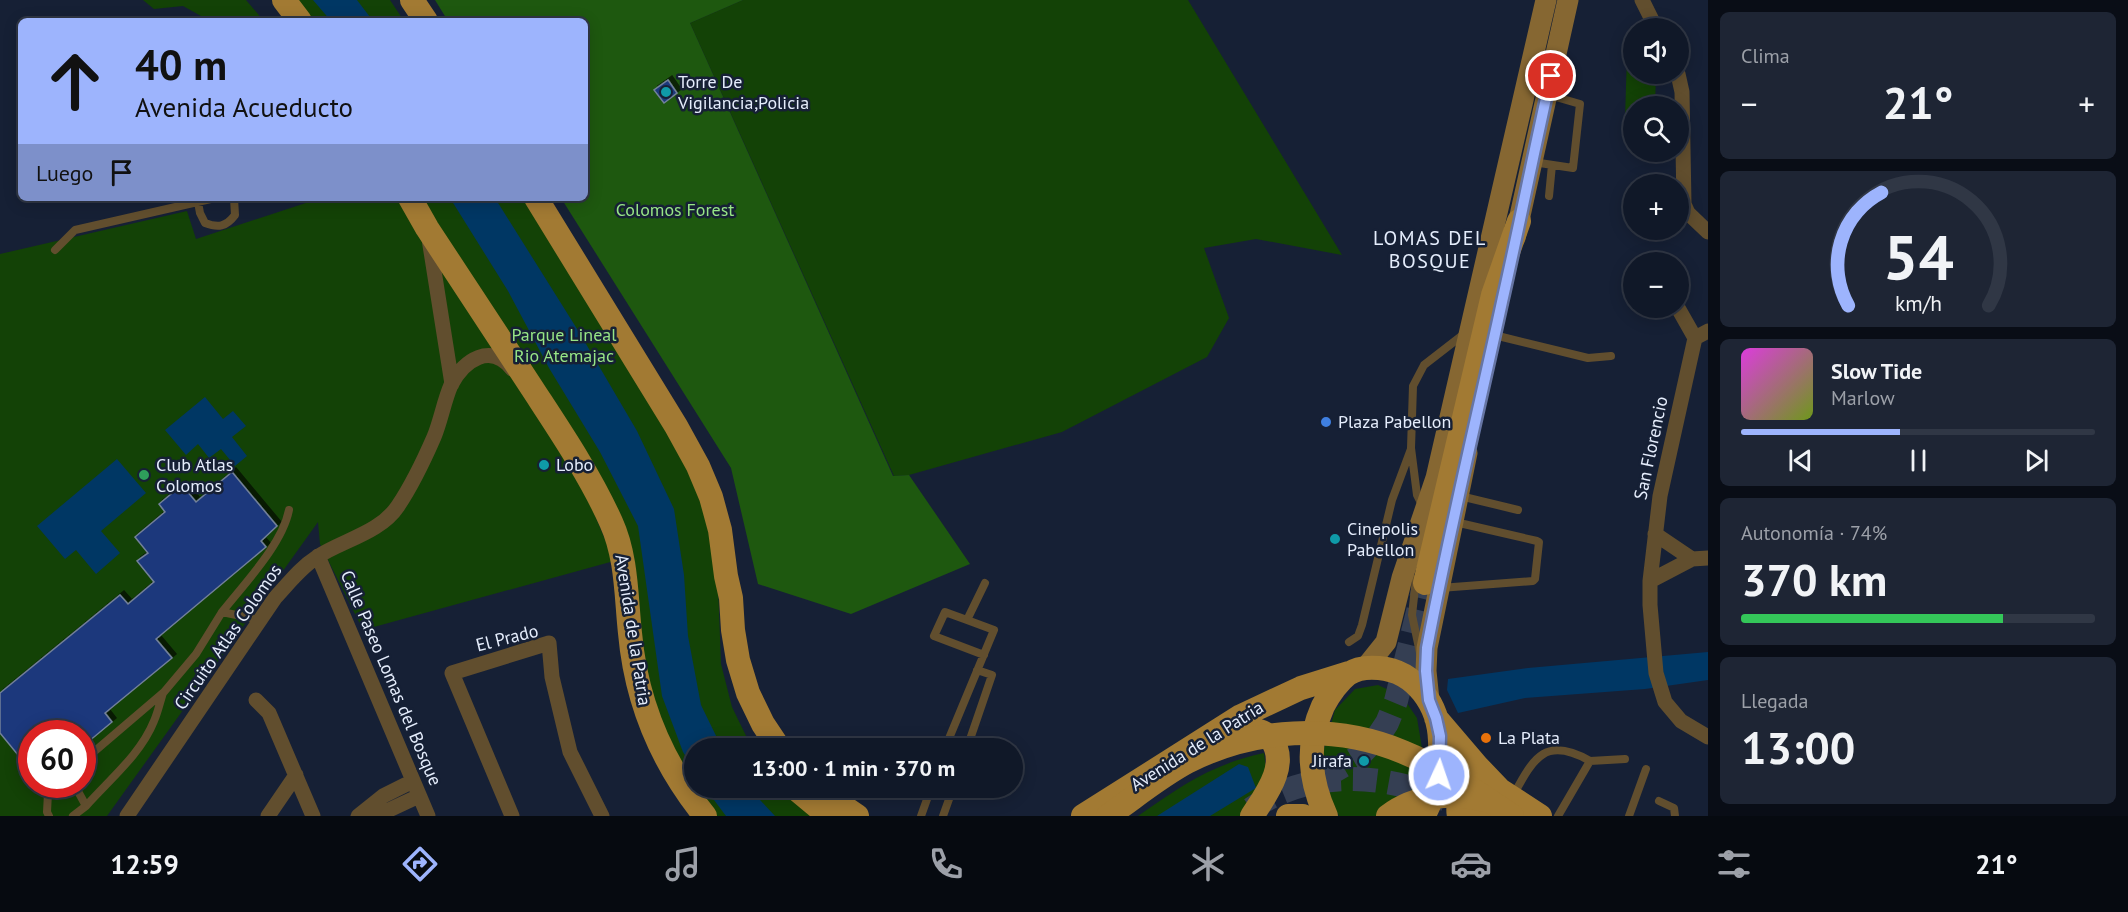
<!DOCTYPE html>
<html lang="es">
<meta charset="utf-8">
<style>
:root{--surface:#101828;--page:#1e2534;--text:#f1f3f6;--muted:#9ca0a8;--line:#303745;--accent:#9db4fd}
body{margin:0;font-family:"PT Sans",sans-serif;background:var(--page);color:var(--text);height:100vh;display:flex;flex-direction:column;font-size:22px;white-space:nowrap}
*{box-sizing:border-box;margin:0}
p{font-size:20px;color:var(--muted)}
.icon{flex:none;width:33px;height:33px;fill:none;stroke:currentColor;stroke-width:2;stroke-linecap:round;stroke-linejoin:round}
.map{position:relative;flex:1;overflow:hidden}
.sheet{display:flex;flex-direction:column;gap:12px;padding:12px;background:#090d16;width:420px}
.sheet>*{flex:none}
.hud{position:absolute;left:18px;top:18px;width:570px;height:183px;border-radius:9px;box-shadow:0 3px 15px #0003,0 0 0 2px var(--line);background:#9db4fd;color:#111;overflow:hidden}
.buttons{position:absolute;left:1623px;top:18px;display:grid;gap:12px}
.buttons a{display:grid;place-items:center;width:66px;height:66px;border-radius:50%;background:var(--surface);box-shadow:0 3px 15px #0003,0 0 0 2px var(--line);font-size:30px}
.speed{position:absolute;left:18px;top:720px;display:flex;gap:12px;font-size:30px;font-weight:700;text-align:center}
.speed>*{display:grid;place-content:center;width:78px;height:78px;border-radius:50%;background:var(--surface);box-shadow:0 3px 15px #0003,0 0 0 2px var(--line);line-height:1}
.speed .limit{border:9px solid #d22;background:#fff;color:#111}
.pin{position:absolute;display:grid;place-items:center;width:51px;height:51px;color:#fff;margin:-26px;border:3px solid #fff;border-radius:50%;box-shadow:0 2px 6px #0007}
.me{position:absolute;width:66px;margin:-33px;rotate:3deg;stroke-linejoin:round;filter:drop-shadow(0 0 4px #0008)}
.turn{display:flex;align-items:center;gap:21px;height:126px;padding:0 18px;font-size:27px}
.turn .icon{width:78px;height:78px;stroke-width:2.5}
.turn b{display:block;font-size:42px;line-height:51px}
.then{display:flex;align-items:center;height:57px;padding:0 18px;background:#0003;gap:12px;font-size:22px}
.big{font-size:45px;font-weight:800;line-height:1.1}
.sheet .tile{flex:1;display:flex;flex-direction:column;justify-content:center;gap:9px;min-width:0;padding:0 21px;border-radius:9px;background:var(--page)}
.sheet .dial{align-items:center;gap:0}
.dial svg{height:156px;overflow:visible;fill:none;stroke:var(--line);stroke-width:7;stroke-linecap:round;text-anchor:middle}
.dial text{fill:var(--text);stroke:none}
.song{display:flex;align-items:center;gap:18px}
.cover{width:72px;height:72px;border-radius:9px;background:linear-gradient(135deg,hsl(300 70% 55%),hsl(80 70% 35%))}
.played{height:6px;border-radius:3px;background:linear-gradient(90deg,var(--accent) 45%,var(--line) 45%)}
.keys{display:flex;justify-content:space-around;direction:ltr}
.heat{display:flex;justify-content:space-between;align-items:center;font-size:33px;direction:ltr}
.charge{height:9px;border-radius:4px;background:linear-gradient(90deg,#34c759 74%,var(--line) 0)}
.trip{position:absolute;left:684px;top:738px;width:339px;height:60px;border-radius:30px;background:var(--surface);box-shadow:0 3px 15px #0003,0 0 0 2px var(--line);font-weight:800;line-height:60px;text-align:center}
.dock{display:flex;height:96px;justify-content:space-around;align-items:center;background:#060a10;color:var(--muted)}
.dock .icon{width:42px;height:42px}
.dock .current{color:var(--accent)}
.dock b{font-size:27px;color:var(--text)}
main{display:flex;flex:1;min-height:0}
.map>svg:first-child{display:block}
.green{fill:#134206;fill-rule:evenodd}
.forest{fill:#1e580f}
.water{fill:#003764}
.building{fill:#1b387b;stroke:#73809a;stroke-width:1.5;filter:url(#shadow)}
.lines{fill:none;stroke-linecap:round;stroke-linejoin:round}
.primary-tunnel{stroke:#353f53;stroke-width:24;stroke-dasharray:24 12;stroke-linecap:butt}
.service{stroke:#614e2e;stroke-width:8}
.minor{stroke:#614e2e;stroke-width:15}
.secondary{stroke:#866732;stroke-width:21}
.primary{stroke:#a27a33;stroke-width:24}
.primary-bridge{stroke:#a27a33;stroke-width:24}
.route-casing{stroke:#6675a4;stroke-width:15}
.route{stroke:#9db4fd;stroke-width:10}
.culture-dot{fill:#0f9aa8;stroke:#162035;stroke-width:2}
.shop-dot{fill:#3f7fe0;stroke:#162035;stroke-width:2}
.leisure-dot{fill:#2e9e5b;stroke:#162035;stroke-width:2}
.food-dot{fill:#e8710a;stroke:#162035;stroke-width:2}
.labels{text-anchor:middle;stroke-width:5;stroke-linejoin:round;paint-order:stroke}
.poi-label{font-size:18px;fill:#e5edfc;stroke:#162035;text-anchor:start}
.park-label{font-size:18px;fill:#97e586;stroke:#162035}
.street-label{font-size:18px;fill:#e5edfc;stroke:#162035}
.neighbourhood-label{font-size:20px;letter-spacing:1.5px;fill:#e5edfc;stroke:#162035}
</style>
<main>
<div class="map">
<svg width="1708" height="816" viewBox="0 0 1708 816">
<defs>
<filter id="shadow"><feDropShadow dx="4" dy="-4" stdDeviation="0" flood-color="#0009"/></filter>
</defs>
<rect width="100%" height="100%" fill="#162035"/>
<path class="green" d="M 143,0 L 246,0 L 264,21 L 210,21 L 183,6 L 154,9 Z
M 287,0 L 390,0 L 404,21 L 305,21 Z
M 743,0 L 1188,0 L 1342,255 L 1256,239 L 1204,248 L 1229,318 L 1207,357 L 1062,432 L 909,475 L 894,476 L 690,23 Z
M 1627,54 L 1633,55 L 1634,74 L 1656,74 L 1655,106 L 1634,106 L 1633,119 L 1625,119 Z
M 321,198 L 405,198 L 584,489 L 614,561 L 363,630 L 320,544 L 318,522 L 107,816 L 0,816 L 0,254 L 187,211 L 196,239 ZM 32,734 L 82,734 L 82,784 L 32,784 Z
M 415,198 L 523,198 L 639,375 L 691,470 L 714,536 L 718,585 L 721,664 L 732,707 L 752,748 L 694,748 L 694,788 L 784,788 L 814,816 L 707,816 L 643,690 L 624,543 Z
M 1378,685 L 1402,696 L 1417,718 L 1425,766 L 1413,806 L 1402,816 L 1339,816 L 1326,792 L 1322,756 L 1335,710 L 1355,689 Z
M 1264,753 L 1267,776 L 1244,816 L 1138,816 C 1181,786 1212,764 1264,753 Z"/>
<path class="forest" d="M 435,0 L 743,0 L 690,23 L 893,476 L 909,475 L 970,564 L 851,614 L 758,584 L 731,468 L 561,198 L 585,198 L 585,21 L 448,21 Z"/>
<path class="water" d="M 313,0 L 357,0 L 373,21 L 331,21 Z
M 450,198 L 495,198 L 579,332 L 637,431 L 674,509 L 684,575 L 688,636 L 701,705 L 722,748 L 694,748 L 694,770 L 683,752 L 662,696 L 638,526 L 600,452 L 549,368 L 508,291 Z
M 205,397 L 223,419 L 233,411 L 246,426 L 232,437 L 247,456 L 235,466 L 221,449 L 209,458 L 198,444 L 186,455 L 165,430 Z
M 117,459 L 146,493 L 101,531 L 120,553 L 96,574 L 76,550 L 65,559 L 37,526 Z
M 1708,652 L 1708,680 L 1645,689 L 1525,698 L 1458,713 L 1447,690 L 1448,679 L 1528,668 Z
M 1239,764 L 1248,767 L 1256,788 L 1210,816 L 1157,816 Z
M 705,788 L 749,788 L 775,816 L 726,816 Z"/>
<path class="building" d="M 668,80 L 677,93 L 664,103 L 654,90 Z
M 232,472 L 277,526 L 261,541 L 266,547 L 156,639 L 172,658 L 105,713 L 112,722 L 82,747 L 82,734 L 32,734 L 32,772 L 0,733 L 0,693 L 120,595 L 128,604 L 154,582 L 137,561 L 148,553 L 135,537 L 165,512 L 159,504 L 182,485 L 196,502 Z"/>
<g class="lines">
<path class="primary-tunnel" d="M 1322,778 L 1358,757 L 1379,735 L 1387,723 L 1396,701 L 1425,583
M 1251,809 C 1310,768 1383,773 1447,800"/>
<path class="service" d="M 1533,162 L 1573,168 L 1580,104 L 1549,95
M 1549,196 L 1552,165
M 198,202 L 200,213 L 205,223 C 218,228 226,227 235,215 L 234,198
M 55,250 L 75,230 L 215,198
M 1494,335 L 1588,358 L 1611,356
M 1460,496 L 1518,510
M 1422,505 L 1417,495 L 1411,448 L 1413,386 L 1424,365 L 1464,334
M 1416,579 L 1412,615 L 1420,653
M 1440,588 L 1533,581 L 1535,579 L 1539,542 L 1537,541 L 1455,522
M 222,612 C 244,584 282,545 289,510
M 967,620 L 945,612 L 934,636 L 984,655
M 1349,642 L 1358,636 L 1362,625 L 1392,500 L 1411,449
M 949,738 L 968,745
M 945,748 L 994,630 L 967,620 L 985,583
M 967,748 L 992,675 L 977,670
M 82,762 L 164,692 L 196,654 L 222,612 L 260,620
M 74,784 L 86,806 C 109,780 141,754 154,721 C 158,712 160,702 163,693
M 1514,794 C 1534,757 1546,736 1590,761
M 1659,801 L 1674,808 L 1675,816
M 49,816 L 47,812 L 48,793 L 56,784
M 73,816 L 86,806
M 921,816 L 931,788
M 943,816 L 953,788
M 1558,816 L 1590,761 L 1625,759
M 1629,816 L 1646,769"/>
<path class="minor" d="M 1642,0 L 1656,28
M 1678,74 L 1682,92 L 1684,204 L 1688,213 L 1708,232
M 429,239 L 452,384
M 1678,308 L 1695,338
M 1708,331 L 1695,338 L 1660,496 L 1650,581 L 1650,605 L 1656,673 L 1665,702 L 1681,721 L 1708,737
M 1655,534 L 1692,559
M 318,556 L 428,816
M 1650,581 L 1692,559 L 1708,558
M 256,700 L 269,713 L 313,816
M 361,815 L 389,810 L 419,796
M 127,816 L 275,598 C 289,583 300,568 317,557 C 343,540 380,533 398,506 C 412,485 424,460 434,437 C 441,420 444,401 451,385 C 464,360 491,342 512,369
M 268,816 L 296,775
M 358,816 L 383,796 L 413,781
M 512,816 L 452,673 L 549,643 L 552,677 L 570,752 L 602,816"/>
<path class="secondary" d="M 1515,238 L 1568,0
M 1366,667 L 1386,642 L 1402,578 L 1436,478 L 1546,0
M 1429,700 L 1426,671 L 1427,648 L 1467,453"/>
<path class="primary" d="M 284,0 L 300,21
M 412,0 L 426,21
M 410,198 L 427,228 C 462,282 497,335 532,388 C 560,431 590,475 611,522 C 627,557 626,596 630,633 C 636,701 662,763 705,816
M 536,198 L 676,426 L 698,466 L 711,497 L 720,530 L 726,576 L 731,598 L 733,630 L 738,660 L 748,693 L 763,724 L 779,748
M 1425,583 L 1493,295 L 1519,221
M 1436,718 L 1477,766 L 1500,790 L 1540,816
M 1251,730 C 1260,730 1265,732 1271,739 C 1290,764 1265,796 1252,816
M 795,788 L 825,813
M 816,788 L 857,816
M 1469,810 L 1480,816
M 1083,816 L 1241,716 L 1301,688 L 1349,673
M 1288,816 L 1303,816
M 1326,816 C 1309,779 1306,744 1323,706 C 1329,695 1338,682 1348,674 C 1357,668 1369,667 1379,668 C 1416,671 1439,706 1440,741 C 1441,767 1437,794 1423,816
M 1459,816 C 1456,801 1463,789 1478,784"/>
<path class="primary-bridge" d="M 1108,816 C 1134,798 1159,777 1187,762 C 1253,728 1334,723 1403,752 C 1442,768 1477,792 1512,816
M 1388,816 C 1416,795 1451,792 1485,800"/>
</g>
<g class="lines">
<g class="route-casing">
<path id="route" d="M 1439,775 L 1440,736 L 1436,718 L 1429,700 L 1426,671 L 1427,648 C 1449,532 1477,417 1502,302 C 1519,227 1534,151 1551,76"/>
</g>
<use href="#route" class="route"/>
</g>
<g class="culture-dot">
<circle cx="666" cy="92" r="6"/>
<circle cx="544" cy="465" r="6"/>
<circle cx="1335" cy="539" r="6"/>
<circle cx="1364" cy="761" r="6"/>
</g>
<circle class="shop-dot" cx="1326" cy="422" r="6"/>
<circle class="leisure-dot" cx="144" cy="475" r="6"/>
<circle class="food-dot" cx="1486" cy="738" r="6"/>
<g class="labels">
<g class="poi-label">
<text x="678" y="88">Torre De<tspan x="678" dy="21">Vigilancia;Policia</tspan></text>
<text x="1338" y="428">Plaza Pabellon</text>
<text x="156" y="471">Club Atlas<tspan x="156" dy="21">Colomos</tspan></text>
<text x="556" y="471">Lobo</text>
<text x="1347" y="535">Cinepolis<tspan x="1347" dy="21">Pabellon</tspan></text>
<text x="1498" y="744">La Plata</text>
<text x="1352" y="767" text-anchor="end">Jirafa</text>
</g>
<g class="park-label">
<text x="675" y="216">Colomos Forest</text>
<text x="564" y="341">Parque Lineal<tspan x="564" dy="21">Rio Atemajac</tspan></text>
</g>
<g class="street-label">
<text transform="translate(1651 448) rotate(-78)" y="6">San Florencio</text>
<text transform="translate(633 630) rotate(81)" y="6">Avenida de la Patria</text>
<text transform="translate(228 637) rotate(-55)" y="6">Circuito Atlas Colomos</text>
<text transform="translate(507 638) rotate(-14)" y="6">El Prado</text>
<text transform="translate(391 678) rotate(67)" y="6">Calle Paseo Lomas del Bosque</text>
<text transform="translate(1197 746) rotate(-32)" y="6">Avenida de la Patria</text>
</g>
<g class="neighbourhood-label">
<text x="1430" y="245">LOMAS DEL<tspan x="1430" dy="23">BOSQUE</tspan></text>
</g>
</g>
</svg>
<div class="buttons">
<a><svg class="icon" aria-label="sound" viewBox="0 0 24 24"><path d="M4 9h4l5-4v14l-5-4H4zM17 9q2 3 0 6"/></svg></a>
<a><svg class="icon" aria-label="search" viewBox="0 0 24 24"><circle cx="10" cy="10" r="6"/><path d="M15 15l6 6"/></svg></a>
<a>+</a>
<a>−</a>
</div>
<div class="speed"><div class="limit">60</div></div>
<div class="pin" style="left:1551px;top:76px;background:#d93025"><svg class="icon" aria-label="arrive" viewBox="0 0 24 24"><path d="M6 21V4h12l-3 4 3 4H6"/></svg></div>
<svg class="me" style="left:1439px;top:775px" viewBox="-20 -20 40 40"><circle r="17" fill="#9db4fd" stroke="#fff" stroke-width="3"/><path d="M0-11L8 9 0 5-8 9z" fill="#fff"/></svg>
<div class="trip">13:00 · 1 min · 370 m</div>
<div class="hud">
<div class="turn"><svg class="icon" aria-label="ahead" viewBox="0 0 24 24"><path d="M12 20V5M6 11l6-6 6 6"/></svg><div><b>40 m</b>Avenida Acueducto</div></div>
<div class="then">Luego<svg class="icon" aria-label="arrive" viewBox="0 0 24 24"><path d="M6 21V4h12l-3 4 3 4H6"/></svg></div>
</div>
</div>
<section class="sheet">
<div class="tile"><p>Clima</p>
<div class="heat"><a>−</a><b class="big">21°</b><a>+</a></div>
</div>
<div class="tile dial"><svg viewBox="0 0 100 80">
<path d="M14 69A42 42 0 1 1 86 69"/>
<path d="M14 69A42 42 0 0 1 31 11" stroke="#9db4fd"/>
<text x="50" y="56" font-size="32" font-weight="700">54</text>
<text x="50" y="72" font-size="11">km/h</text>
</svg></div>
<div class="tile">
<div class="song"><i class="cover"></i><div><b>Slow Tide</b><p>Marlow</p></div></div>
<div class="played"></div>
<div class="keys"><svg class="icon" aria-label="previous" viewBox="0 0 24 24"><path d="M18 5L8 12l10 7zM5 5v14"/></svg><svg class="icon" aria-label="pause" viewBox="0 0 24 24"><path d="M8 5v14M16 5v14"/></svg><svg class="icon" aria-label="next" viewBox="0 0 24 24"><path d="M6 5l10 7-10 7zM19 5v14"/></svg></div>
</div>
<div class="tile"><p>Autonomía · 74%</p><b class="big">370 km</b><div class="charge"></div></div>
<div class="tile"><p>Llegada</p><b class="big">13:00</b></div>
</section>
</main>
<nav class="dock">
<b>12:59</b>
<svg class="icon current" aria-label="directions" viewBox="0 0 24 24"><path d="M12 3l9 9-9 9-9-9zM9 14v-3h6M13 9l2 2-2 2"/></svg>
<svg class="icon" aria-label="music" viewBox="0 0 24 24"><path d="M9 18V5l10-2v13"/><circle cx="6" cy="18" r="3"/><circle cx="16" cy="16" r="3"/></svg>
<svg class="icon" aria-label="phone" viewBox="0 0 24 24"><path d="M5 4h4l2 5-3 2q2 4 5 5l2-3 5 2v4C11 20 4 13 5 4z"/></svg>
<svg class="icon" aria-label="climate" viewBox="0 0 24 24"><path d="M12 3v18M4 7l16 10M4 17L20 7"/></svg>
<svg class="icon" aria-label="car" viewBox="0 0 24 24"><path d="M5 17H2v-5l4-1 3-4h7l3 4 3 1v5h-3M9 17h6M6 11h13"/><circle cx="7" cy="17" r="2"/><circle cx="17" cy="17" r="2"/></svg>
<svg class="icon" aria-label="filters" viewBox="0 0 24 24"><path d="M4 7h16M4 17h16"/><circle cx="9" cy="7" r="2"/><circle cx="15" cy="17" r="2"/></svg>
<b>21°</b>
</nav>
